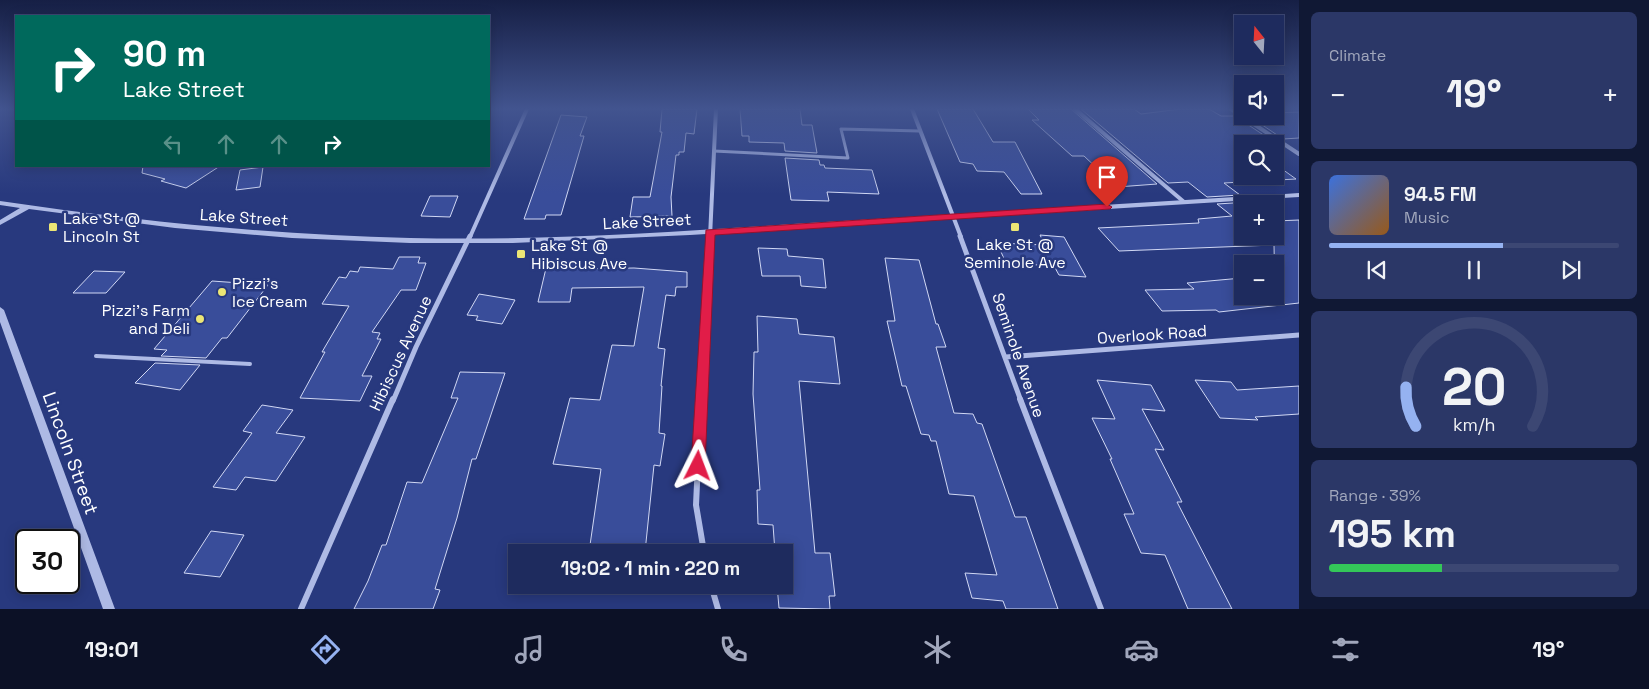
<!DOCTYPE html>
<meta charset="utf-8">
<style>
:root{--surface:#1e2b5e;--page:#2b3767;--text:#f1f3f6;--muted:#a1a7bc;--line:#3c4773;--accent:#95b2f1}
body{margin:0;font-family:"Space Grotesk",sans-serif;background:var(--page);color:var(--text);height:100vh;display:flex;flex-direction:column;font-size:19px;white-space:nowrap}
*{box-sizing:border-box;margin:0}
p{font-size:16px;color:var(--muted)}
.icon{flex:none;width:28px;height:28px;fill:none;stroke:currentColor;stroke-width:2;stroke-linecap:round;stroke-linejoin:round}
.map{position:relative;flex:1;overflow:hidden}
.details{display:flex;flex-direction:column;gap:12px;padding:12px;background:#101834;width:350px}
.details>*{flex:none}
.banner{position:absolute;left:15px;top:15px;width:475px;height:152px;border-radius:0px;box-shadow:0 2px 12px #0003,0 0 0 1px var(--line);background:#00695c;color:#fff;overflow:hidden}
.needle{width:32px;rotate:342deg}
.tools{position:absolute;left:1234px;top:15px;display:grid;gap:10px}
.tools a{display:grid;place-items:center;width:50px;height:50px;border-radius:0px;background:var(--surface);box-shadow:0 2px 12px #0003,0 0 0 1px var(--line);font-size:25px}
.speed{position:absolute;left:15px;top:529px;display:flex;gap:10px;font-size:25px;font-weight:700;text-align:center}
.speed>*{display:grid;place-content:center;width:65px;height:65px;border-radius:50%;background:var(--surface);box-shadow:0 2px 12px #0003,0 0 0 1px var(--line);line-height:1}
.speed .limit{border:2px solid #111;border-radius:8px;background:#fff;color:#111}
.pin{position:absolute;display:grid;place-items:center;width:42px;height:42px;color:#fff;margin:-51px -21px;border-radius:50% 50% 50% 0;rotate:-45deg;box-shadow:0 0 5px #0007}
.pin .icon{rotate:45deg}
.me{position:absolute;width:55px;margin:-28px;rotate:3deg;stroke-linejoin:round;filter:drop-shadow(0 0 4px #0008)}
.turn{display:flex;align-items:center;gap:18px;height:105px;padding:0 25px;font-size:22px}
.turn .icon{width:65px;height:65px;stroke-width:2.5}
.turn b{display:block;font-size:35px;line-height:42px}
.lanes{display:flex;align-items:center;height:48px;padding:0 25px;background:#0003;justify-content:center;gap:25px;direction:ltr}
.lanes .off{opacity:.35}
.big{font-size:38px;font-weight:800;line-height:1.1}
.details .card{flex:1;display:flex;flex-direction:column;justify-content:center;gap:8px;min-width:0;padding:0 18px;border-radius:8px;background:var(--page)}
.details .dial{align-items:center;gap:0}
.dial svg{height:130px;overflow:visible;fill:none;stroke:var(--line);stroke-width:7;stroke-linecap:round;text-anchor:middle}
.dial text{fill:var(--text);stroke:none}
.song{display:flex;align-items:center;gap:15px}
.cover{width:60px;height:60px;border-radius:8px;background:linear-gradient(135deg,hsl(220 70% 55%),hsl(30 70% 35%))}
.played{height:5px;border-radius:2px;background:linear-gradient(90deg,var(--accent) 60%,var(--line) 60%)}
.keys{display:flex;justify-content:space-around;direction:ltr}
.heat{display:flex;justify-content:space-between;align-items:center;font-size:28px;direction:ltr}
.charge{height:8px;border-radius:4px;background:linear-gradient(90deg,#34c759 39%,var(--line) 0)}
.trip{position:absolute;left:508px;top:544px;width:285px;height:50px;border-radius:0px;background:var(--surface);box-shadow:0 2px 12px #0003,0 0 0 1px var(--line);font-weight:800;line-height:50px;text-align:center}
.dock{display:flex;height:80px;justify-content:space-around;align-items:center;background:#0c1126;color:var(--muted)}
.dock .icon{width:35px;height:35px}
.dock .on{color:var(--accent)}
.dock b{font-size:22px;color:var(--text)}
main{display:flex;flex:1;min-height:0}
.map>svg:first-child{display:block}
.building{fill:#394d9a;stroke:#d1d8f4}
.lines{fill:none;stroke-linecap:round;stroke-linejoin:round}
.service-far1{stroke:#aebae5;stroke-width:3}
.service{stroke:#aebae5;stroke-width:4}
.minor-far2{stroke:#aebae5;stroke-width:4}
.minor-far1{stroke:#aebae5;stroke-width:5}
.minor{stroke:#aebae5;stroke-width:6}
.tertiary{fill:#aebae5;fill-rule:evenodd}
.route{fill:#e11d48;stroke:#92132f}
.poi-dot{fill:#ece675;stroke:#28397e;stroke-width:2}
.labels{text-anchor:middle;stroke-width:5;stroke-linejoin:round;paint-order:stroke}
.street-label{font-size:16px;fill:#fff;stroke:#28397e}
.poi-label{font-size:16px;fill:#fff;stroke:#28397e;text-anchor:start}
.near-street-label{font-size:19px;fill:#fff;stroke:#28397e}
</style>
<main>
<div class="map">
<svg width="1299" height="609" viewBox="0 0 1299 609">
<rect width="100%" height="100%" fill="#28397e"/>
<path class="building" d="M 662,109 L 697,109 L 694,134 L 686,133 L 684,152 L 679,152 L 679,155 L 676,155 L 671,197 L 672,216 L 630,217 L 633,197 L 650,197 L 662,132 L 660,132 Z
M 740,109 L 800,109 L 802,125 L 812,125 L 817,153 L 785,151 L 784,143 L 749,142 L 749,136 L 742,136 Z
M 937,109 L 973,109 L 993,142 L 1015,142 L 1042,194 L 1021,194 L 1004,172 L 977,171 L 973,164 L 960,162 Z
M 1028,109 L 1071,109 L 1157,184 L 1117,187 L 1084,156 L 1072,156 L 1032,120 L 1039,120 Z
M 1081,109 L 1134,109 L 1141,114 L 1181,109 L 1209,109 L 1221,116 L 1235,116 L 1271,140 L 1242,144 L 1242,176 L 1275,176 L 1275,164 L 1296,179 L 1224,183 L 1240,195 L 1207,197 L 1188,182 L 1168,183 Z
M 1299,112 L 1299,138 L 1283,139 L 1249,116 L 1275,116 L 1275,113 Z
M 561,115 L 587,117 L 580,136 L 584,136 L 561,215 L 546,215 L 545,219 L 524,219 Z
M 785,158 L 819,160 L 820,165 L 824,165 L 825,168 L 872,170 L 879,194 L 827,192 L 829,201 L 791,200 Z
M 143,166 L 220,166 L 186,188 L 161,181 L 165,179 L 142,173 Z
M 263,167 L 260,187 L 236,190 L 240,170 Z
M 430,196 L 458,196 L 450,217 L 421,216 Z
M 1249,202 L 1252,204 L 1242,204 L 1242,236 L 1275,236 L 1275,221 L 1299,220 L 1299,303 L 1219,312 L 1216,310 L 1162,311 L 1145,290 L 1194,289 L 1187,283 L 1242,278 L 1242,296 L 1275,296 L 1274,245 L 1119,251 L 1098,228 L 1199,223 L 1198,219 L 1232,216 L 1217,204 Z
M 1040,235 L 1064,237 L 1086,277 L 1059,275 L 1054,266 L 1006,263 L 997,243 L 1045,245 Z
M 758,248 L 787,249 L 788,256 L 823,259 L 826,288 L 801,286 L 800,276 L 762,276 Z
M 399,257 L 420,257 L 418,263 L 426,263 L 416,290 L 401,290 L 372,332 L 380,333 L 377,339 L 381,339 L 362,376 L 372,376 L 360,401 L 300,398 L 325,352 L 322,352 L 349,306 L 322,304 L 339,277 L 346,278 L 350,271 L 358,272 L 360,267 L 393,269 Z
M 885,258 L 919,260 L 936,324 L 938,324 L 946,347 L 936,347 L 954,413 L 973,414 L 977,423 L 982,424 L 1015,517 L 1026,517 L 1058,609 L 1006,609 L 1003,601 L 972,598 L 965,573 L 997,575 L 974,496 L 949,494 L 936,441 L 931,441 L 929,435 L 921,434 L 906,386 L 902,386 L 887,321 L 895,321 Z
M 547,264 L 572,264 L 571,268 L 575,269 L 634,268 L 687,272 L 687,287 L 676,287 L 675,296 L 666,295 L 658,348 L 665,349 L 661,386 L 662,386 L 659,433 L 665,434 L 660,466 L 654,465 L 645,552 L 589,552 L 601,469 L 553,464 L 570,398 L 600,400 L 612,345 L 634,346 L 644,287 L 572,288 L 570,302 L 538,302 Z
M 94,271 L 125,272 L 106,293 L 73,293 Z
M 212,281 L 268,285 L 227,338 L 222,338 L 206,358 L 161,356 L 167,350 L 154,349 Z
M 479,294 L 515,300 L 502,324 L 476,320 L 478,316 L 467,315 Z
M 757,316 L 797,319 L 799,334 L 834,337 L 840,384 L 799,381 L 815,553 L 830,553 L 835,596 L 829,596 L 830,609 L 779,608 L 777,585 L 784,585 L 784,552 L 775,552 L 773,525 L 758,524 L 757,490 L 760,490 L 753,394 L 754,352 L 758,352 Z
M 155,363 L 200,365 L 180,390 L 135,383 Z
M 460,372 L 505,373 L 476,459 L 472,459 L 457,518 L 435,589 L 440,590 L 433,609 L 354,609 L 368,581 L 382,545 L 386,545 L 407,482 L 422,483 L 458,398 L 451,398 Z
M 1097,380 L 1151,385 L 1165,411 L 1142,409 L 1164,450 L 1155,449 L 1182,502 L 1177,502 L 1232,609 L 1188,609 L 1165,555 L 1141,553 L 1124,514 L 1134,514 L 1110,459 L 1112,459 L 1092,418 L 1115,419 Z
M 1195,380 L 1231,382 L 1237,390 L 1299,386 L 1299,414 L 1255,417 L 1258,420 L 1220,418 Z
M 262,405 L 293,410 L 276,433 L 305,437 L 276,481 L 245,477 L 236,490 L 213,487 L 252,433 L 243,431 Z
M 211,531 L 244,535 L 220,577 L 184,573 Z"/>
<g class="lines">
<path class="service-far1" d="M 714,151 L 848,158 L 841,129 L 920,131"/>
<path class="service" d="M 96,356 L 250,364"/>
<path class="minor-far2" d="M 912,109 L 961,237
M 1075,109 L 1184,202
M 1231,109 L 1299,154
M 470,237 L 527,109
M 710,237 L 716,109"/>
<path class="minor-far1" d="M 960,236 L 1021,401
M 1006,357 L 1299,335
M 393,401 L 416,347 L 470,236
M 701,401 L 710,236"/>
<path class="minor" d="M 701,399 L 696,505 L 704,552
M 1020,399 L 1101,609
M 711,585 L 718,609
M 301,609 L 393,399"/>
<path class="tertiary" d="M 1299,193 L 1299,197 L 690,235 L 513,243 L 410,243 L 292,238 L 175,228 L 29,209 L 0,225 L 0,220 L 20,208 L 0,205 L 0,201 C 136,221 273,235 410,238 C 543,241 676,232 809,223 C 972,213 1136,203 1299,193 Z
M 0,307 L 4,310 L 115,609 L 103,609 L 0,322 Z"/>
</g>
<linearGradient id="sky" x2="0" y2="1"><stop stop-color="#161f45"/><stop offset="0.56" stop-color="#42548f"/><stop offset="1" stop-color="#42548f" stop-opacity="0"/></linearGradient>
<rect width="1299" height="194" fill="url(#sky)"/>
<path class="route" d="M 1107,204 L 1112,207 L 1110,209 L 715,235 L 705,466 L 703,470 L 698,472 L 693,470 L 691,466 L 706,230 Z"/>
<g class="poi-dot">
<rect x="48" y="222" width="10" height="10" rx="2.5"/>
<rect x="1010" y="222" width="10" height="10" rx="2.5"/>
<rect x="516" y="249" width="10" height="10" rx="2.5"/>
<circle cx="222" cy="292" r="5"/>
<circle cx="200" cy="319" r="5"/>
</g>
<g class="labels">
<g class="street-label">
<text transform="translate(244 217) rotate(4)" y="6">Lake Street</text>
<text transform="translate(647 221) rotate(-3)" y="6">Lake Street</text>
<text transform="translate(1152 334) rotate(-4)" y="6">Overlook Road</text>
<text transform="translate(400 353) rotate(-65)" y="6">Hibiscus Avenue</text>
<text transform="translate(1019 355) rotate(71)" y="6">Seminole Avenue</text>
</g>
<g class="poi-label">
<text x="63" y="224">Lake St @<tspan x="63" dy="18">Lincoln St</tspan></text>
<text x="1015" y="250" text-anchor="middle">Lake St @<tspan x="1015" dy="18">Seminole Ave</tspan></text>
<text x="531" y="251">Lake St @<tspan x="531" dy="18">Hibiscus Ave</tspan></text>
<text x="232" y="289">Pizzi's<tspan x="232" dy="18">Ice Cream</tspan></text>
<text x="190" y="316" text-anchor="end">Pizzi's Farm<tspan x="190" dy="18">and Deli</tspan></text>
</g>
<g class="near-street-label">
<text transform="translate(71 453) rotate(70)" y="7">Lincoln Street</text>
</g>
</g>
</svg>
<div class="tools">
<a><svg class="needle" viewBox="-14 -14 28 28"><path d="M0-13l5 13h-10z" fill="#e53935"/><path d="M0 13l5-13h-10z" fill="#a1a7bc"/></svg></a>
<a><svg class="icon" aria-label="sound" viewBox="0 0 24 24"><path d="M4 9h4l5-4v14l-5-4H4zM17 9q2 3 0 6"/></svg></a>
<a><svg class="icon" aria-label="search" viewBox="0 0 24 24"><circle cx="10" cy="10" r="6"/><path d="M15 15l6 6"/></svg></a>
<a>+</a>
<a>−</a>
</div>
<div class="speed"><div class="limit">30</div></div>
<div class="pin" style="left:1107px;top:207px;background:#d93025"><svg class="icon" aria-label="arrive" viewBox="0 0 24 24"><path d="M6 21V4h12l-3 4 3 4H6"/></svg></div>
<svg class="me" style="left:698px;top:466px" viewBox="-20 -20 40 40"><path d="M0-17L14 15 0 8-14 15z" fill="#e11d48" stroke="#fff" stroke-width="4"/></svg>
<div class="trip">19:02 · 1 min · 220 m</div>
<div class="banner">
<div class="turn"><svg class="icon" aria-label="right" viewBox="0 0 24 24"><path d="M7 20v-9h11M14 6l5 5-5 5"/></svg><div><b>90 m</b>Lake Street</div></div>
<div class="lanes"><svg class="icon off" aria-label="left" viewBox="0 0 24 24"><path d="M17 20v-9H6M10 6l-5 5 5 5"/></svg><svg class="icon off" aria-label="ahead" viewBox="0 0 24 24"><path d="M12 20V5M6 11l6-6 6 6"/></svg><svg class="icon off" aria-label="ahead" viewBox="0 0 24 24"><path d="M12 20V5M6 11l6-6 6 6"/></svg><svg class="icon" aria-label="right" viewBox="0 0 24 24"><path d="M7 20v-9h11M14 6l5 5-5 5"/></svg></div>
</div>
</div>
<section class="details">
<div class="card"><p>Climate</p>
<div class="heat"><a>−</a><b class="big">19°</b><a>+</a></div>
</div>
<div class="card">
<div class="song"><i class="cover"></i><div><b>94.5 FM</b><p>Music</p></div></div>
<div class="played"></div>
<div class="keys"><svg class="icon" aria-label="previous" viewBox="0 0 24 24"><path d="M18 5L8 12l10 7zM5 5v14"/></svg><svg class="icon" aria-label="pause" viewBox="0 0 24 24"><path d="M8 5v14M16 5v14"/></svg><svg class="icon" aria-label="next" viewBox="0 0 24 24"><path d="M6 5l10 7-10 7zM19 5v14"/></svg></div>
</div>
<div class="card dial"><svg viewBox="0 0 100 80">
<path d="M14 69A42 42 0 1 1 86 69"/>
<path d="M14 69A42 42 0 0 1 8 45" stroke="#95b2f1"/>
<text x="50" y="56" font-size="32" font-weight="700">20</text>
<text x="50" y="72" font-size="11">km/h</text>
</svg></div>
<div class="card"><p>Range · 39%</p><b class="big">195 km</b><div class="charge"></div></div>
</section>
</main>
<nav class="dock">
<b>19:01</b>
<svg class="icon on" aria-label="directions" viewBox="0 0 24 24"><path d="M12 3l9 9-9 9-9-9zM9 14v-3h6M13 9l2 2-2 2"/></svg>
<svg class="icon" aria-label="music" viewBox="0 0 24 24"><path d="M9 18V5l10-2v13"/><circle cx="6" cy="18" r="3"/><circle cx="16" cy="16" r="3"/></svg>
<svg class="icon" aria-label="phone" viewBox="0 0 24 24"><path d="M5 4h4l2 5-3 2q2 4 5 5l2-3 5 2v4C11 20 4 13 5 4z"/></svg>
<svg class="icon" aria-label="climate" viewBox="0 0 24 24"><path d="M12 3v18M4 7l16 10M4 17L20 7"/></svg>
<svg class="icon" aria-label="car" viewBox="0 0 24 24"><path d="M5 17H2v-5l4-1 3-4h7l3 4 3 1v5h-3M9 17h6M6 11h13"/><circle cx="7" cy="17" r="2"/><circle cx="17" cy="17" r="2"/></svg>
<svg class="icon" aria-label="filters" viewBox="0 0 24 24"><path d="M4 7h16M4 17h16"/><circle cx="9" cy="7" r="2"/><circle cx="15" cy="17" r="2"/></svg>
<b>19°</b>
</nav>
